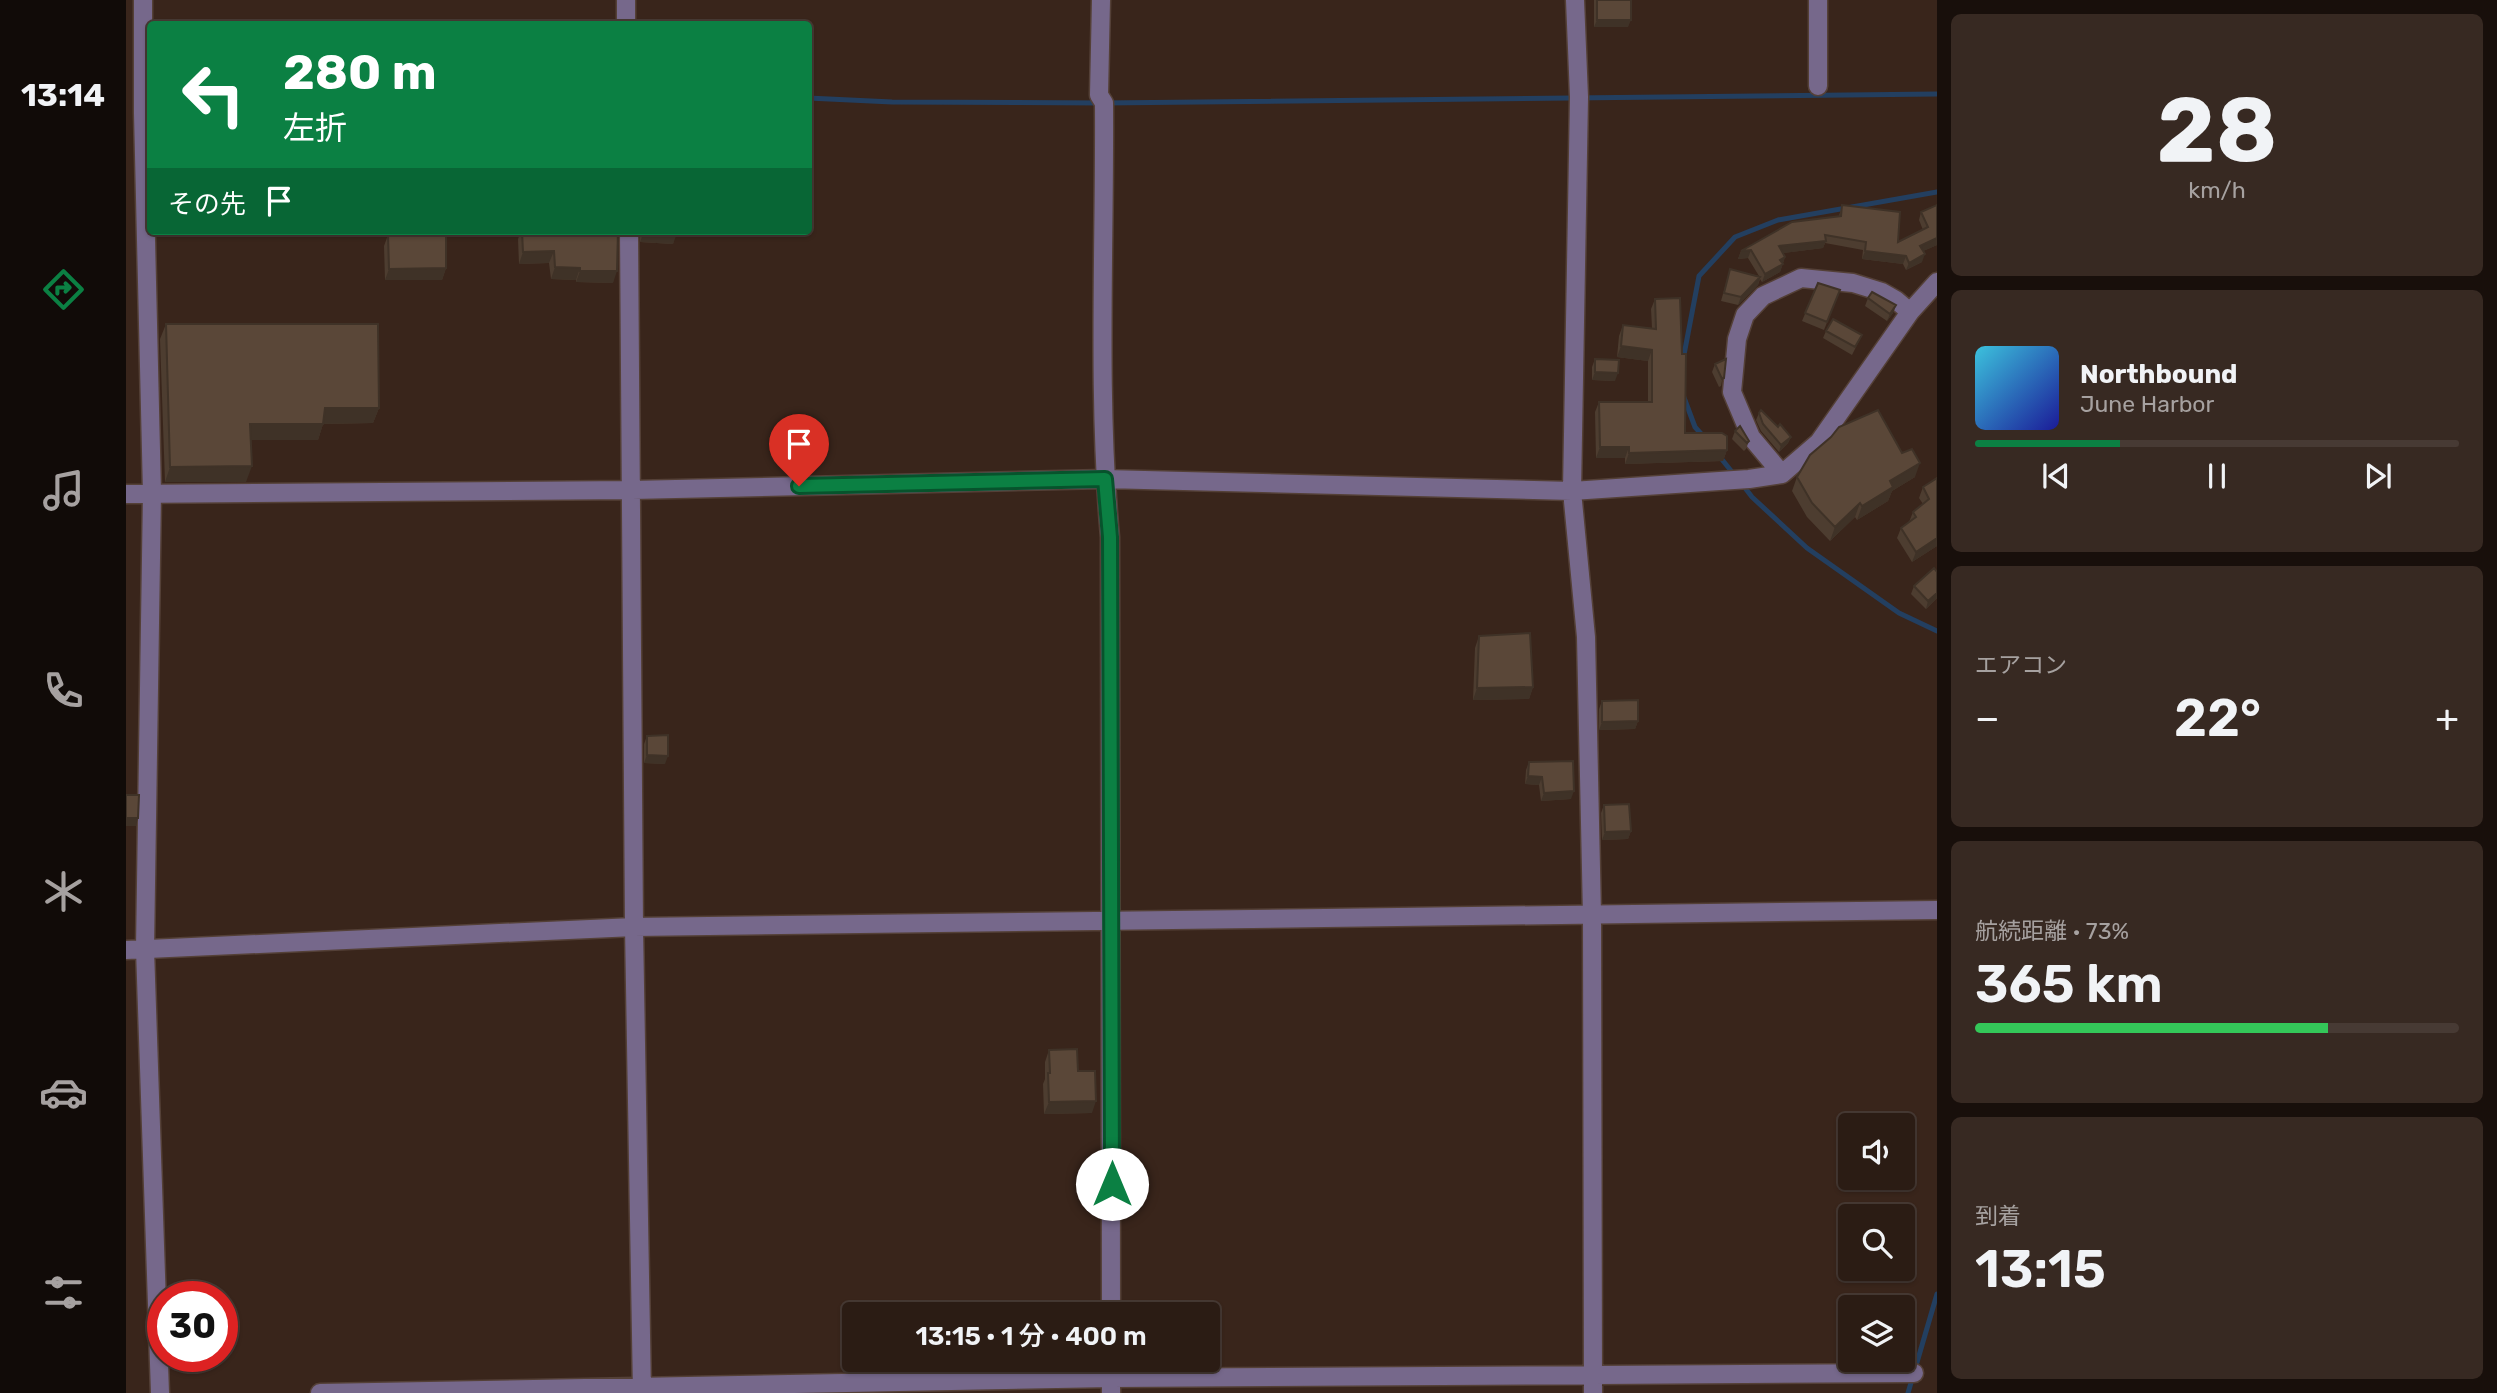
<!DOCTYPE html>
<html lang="ja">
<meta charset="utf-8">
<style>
:root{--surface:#2b1c14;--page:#372922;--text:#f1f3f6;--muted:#a6a1a0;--line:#473a34;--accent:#0b8043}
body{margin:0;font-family:Rubik,"Noto Sans JP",sans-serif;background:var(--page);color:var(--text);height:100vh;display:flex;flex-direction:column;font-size:26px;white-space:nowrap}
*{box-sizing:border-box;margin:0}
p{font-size:23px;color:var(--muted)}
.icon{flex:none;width:38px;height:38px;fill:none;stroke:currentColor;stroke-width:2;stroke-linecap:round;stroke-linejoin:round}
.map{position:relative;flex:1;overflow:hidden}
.details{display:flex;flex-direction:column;gap:14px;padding:14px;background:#180f0b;width:560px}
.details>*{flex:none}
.top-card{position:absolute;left:21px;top:21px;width:665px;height:214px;border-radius:7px;box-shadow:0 2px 5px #0004,0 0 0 2px var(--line);background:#0b8043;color:#fff;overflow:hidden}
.controls{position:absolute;left:1712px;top:1113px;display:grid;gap:14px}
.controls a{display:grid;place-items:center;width:77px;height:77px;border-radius:7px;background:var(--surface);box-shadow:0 2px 5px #0004,0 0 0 2px var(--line);font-size:35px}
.speed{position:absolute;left:21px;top:1281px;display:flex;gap:14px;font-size:35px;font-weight:700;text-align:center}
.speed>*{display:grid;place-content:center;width:91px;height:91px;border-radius:50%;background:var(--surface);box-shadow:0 2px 5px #0004,0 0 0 2px var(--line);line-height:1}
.speed .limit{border:10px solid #d22;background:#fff;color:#111}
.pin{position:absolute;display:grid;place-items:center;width:60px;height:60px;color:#fff;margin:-72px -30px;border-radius:50% 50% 50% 0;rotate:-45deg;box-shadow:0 0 7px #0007}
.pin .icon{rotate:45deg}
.me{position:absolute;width:77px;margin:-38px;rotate:0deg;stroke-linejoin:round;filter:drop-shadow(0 0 5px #0008)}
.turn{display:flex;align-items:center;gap:24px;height:147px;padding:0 21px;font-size:32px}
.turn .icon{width:91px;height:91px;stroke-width:2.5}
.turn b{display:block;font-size:49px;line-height:60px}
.then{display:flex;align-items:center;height:66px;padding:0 21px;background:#0003;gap:14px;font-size:26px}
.big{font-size:52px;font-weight:600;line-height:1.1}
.details .widget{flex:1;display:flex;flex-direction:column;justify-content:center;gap:10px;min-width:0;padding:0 24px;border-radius:10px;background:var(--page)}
.details .dial{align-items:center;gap:0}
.dial b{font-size:91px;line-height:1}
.song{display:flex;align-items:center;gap:21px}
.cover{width:84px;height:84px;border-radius:10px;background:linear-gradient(135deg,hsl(190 70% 55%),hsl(240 70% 35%))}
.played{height:7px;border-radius:4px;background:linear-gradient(90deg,var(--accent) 30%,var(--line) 30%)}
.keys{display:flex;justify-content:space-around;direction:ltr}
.heat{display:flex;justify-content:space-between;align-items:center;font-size:38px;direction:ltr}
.charge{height:10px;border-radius:5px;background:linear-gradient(90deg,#34c759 73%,var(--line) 0)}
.trip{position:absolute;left:716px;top:1302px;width:378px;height:70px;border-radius:7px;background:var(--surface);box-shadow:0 2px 5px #0004,0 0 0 2px var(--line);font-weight:600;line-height:70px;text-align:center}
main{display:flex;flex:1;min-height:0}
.menu{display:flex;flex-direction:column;width:126px;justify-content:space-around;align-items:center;background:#110b08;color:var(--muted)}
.menu .icon{width:49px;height:49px}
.menu .selected{color:var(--accent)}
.menu b{font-size:32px;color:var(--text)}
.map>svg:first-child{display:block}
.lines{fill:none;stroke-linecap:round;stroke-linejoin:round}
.stream{stroke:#233f60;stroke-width:5}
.minor-casing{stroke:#544037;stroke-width:21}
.minor{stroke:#76688b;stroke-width:18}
.wall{fill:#4d3d30}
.shaded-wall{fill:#3f3227}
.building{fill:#5a4738;stroke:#3f3227;stroke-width:2}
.route-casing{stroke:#07532c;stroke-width:18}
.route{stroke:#0b8043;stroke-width:12}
</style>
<main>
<nav class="menu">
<b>13:14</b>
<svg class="icon selected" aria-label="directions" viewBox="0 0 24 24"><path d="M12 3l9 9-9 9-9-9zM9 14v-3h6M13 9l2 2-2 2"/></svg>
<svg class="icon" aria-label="music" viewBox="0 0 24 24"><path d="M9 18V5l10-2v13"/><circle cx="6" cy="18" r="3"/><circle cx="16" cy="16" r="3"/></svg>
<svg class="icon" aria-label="phone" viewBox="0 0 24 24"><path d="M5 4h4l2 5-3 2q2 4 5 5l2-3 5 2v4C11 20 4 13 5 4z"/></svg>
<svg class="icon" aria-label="climate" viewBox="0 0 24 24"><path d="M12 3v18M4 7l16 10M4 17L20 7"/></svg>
<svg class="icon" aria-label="car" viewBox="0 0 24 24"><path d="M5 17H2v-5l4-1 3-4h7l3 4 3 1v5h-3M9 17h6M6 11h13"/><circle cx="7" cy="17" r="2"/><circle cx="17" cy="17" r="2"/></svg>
<svg class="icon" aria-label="filters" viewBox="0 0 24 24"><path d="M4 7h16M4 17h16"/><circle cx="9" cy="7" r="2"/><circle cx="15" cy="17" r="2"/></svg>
</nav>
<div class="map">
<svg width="1811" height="1393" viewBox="0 0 1811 1393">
<rect width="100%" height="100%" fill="#39251b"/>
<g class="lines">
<path class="stream" d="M 682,98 L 766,102 L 978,103 L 1811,94
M 1557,360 L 1573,276 L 1609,237 L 1652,220 L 1811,192
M 1557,395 L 1569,427 L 1577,436
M 1594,457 L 1610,477
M 1616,484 L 1626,497 L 1681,548 L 1773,613 L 1811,631
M 1782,1393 L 1811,1294"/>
<g class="minor-casing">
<path id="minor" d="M 17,0 L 17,113 L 26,493 L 19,949 L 34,1393
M 500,0 L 500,24
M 975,0 L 973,95 L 978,103 C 979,247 971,393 984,537 L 985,1314
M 1449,0 L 1453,97 L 1446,491 L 1460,637 L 1466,915 L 1467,1393
M 1692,0 L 1692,86
M 503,231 L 508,927 L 516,1393
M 1656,474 L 1625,437 L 1606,392 L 1611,339 L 1619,315 L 1637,296 L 1675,278 L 1727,283 L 1756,292 L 1770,300 L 1784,312
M 0,494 L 506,490 L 979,479 L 1446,491 L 1623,479 L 1656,474 L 1693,442 L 1784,312 L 1811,282
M 0,950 L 508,927 L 1811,910
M 985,1360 L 985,1393
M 194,1393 L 985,1378 L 1788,1373"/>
</g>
<use href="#minor" class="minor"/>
</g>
<path class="wall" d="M 1468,0 L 1505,0 L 1502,27 L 1468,27 Z
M 1716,205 L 1772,242 L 1797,230 L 1793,220 L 1795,212 L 1811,205 L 1811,245 L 1797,251 L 1796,262 L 1780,270 L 1777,264 L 1736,259 L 1737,250 L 1699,243 L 1697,248 L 1657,253 L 1659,257 L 1654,272 L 1636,282 L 1634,279 L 1632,285 L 1612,305 L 1595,301 L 1604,269 L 1633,276 L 1622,258 L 1612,259 L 1615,251 L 1713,216 Z
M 395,231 L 492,231 L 487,283 L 450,282 L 450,280 L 425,279 L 423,263 L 393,264 L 392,239 Z
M 514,231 L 550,231 L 547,244 L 514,242 Z
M 262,235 L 320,268 L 316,280 L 259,280 L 258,246 Z
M 1692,283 L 1714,290 L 1698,330 L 1676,321 Z
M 1742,298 L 1770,305 L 1767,313 L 1761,321 L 1739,306 Z
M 1529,299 L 1559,433 L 1601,450 L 1597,461 L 1499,464 L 1499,458 L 1470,458 L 1469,412 L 1473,402 L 1522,402 L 1522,361 L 1491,357 L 1493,336 L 1497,325 L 1526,328 L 1525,309 Z
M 40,324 L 253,408 L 247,423 L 197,424 L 192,440 L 124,440 L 120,482 L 39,482 L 34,339 Z
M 1700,331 L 1736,335 L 1726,355 L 1697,338 Z
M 1469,359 L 1489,381 L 1466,380 L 1466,367 Z
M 1600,359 L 1595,386 L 1593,387 L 1586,372 L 1589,364 Z
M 1633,413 L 1665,437 L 1662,443 L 1653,452 L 1635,431 L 1630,420 Z
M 1609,431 L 1623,441 L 1620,449 L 1618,451 L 1606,439 Z
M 1671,477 L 1789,477 L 1766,491 L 1762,501 L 1731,520 L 1729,517 L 1704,541 L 1681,517 L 1666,491 Z
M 1811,478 L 1811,546 L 1786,562 L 1771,538 L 1775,528 L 1783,522 L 1787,512 L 1797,504 L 1793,498 L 1797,487 Z
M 1788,586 L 1811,598 L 1800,609 L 1785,594 Z
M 1353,636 L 1407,687 L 1403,699 L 1347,700 L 1349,648 Z
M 1476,701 L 1512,721 L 1509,729 L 1473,730 L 1473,709 Z
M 521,736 L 539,764 L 518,763 L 518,744 Z
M 1403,762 L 1445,799 L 1415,801 L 1413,785 L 1399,784 L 1400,770 Z
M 1478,805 L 1505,831 L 1502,839 L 1476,840 L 1475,813 Z
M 923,1050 L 952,1071 L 966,1113 L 918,1114 L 917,1084 L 919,1079 L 919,1062 Z"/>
<path class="shaded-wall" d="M 1471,20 L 1505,20 L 1502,27 L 1468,27 Z
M 517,234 L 550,236 L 547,244 L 514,242 Z
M 1811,238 L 1811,245 L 1791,254 L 1794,246 Z
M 1700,241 L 1697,248 L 1650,254 L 1653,246 Z
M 1625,250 L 1622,258 L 1612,259 L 1615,251 Z
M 428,251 L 423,263 L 393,264 L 397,252 Z
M 1739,251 L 1780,256 L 1777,264 L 1736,259 Z
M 1799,254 L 1796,262 L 1780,270 L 1783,263 Z
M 1659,257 L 1654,272 L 1636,282 L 1639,274 L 1654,260 Z
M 429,267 L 454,268 L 450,280 L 425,279 Z
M 320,268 L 316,280 L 259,280 L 263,269 Z
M 454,271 L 491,271 L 487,283 L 450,282 Z
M 1634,277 L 1632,285 L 1612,305 L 1615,297 Z
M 1770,305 L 1767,313 L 1761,321 L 1764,314 Z
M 1495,346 L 1526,350 L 1522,361 L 1491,357 Z
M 1469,372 L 1492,373 L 1489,381 L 1466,380 Z
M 199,408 L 253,408 L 247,423 L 193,424 Z
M 124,424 L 197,424 L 192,440 L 118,440 Z
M 1665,437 L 1662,443 L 1653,452 L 1655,445 Z
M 1474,447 L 1503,447 L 1499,458 L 1470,458 Z
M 1601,450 L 1597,461 L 1499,464 L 1503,453 Z
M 1794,463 L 1789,477 L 1766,491 L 1762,501 L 1731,520 L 1736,506 L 1764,481 Z
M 126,466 L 120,482 L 39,482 L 44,467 Z
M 1734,503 L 1729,517 L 1704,541 L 1709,527 Z
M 1811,538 L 1811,546 L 1786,562 L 1790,552 Z
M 1811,593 L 1811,598 L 1800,609 L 1802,601 Z
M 1407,687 L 1403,699 L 1347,700 L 1351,688 Z
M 1512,721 L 1509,729 L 1473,730 L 1476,722 Z
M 521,755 L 542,756 L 539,764 L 518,763 Z
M 1402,776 L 1416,777 L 1413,785 L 1399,784 Z
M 1448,791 L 1445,799 L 1415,801 L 1418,793 Z
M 0,818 L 12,818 L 10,826 L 0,826 Z
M 1505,831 L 1502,839 L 1476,840 L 1479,832 Z
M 970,1101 L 966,1113 L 918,1114 L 923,1102 Z"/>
<path class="building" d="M 1471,0 L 1505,0 L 1505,20 L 1471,20 Z
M 1716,205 L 1774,212 L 1772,242 L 1802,227 L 1795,212 L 1811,205 L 1811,238 L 1794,246 L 1799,254 L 1783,263 L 1780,256 L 1739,251 L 1740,242 L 1699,235 L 1700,241 L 1653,246 L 1659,257 L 1654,260 L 1657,264 L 1639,274 L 1625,250 L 1615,251 L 1666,222 L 1715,216 Z
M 396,231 L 492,231 L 491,271 L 454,271 L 454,268 L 429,267 L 428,251 L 397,252 Z
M 517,231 L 550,231 L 550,236 L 517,234 Z
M 320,234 L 320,268 L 263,269 L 262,235 Z
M 1604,269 L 1634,277 L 1615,297 L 1598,293 Z
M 1692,283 L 1714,290 L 1701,322 L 1679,313 Z
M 1746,292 L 1770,305 L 1764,314 L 1742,298 Z
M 1554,298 L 1556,354 L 1560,354 L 1559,433 L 1596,433 L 1601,436 L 1601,450 L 1503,453 L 1503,447 L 1474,447 L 1473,402 L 1526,402 L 1526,350 L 1495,346 L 1497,325 L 1530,329 L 1529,299 Z
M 1707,319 L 1736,335 L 1729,347 L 1700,331 Z
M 40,324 L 252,324 L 253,408 L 199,408 L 197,424 L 124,424 L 126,466 L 44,467 Z
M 1469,359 L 1493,360 L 1492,373 L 1469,372 Z
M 1600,359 L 1598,378 L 1596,379 L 1589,364 Z
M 1635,410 L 1652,427 L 1654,424 L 1665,437 L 1655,445 L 1637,424 L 1633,413 Z
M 1752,410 L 1776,453 L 1786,449 L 1794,463 L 1764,481 L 1767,487 L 1736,506 L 1734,503 L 1709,527 L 1686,503 L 1671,477 L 1684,455 L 1705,437 L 1713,427 Z
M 1614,426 L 1623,441 L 1621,443 L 1609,431 Z
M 1811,478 L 1811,538 L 1790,552 L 1775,528 L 1790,517 L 1787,512 L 1803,499 L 1797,487 Z
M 1808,568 L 1811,572 L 1811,593 L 1802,601 L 1788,586 Z
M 1404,633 L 1407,687 L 1351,688 L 1353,636 Z
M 1512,700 L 1512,721 L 1476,722 L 1476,701 Z
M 542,735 L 542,756 L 521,755 L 521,736 Z
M 1447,761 L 1448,791 L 1418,793 L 1416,777 L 1402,776 L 1403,762 Z
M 0,795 L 13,795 L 12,818 L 0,818 Z
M 1503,804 L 1505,831 L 1479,832 L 1478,805 Z
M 951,1049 L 952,1071 L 969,1071 L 970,1101 L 923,1102 L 922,1073 L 924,1073 L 923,1050 Z"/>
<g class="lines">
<g class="route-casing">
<path id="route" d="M 673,486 L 979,479 L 984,537 L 986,1184"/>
</g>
<use href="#route" class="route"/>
</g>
</svg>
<div class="controls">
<a><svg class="icon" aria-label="sound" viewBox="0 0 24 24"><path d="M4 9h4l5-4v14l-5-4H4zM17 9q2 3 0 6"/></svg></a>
<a><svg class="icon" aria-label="search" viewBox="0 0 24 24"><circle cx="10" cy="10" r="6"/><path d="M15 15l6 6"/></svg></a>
<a><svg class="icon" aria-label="layers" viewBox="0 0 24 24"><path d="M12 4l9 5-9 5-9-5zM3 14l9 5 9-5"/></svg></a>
</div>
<div class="speed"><div class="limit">30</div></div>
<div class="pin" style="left:673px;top:486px;background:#d93025"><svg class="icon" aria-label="arrive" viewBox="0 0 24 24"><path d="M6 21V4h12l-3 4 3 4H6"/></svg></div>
<svg class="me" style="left:986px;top:1184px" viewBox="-20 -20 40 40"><circle r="19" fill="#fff"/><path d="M0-13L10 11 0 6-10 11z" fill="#0b8043"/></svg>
<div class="trip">13:15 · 1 分 · 400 m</div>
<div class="top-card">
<div class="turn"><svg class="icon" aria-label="left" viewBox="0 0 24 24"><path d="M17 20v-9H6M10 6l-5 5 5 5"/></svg><div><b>280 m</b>左折</div></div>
<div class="then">その先<svg class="icon" aria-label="arrive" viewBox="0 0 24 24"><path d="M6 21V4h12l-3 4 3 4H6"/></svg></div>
</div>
</div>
<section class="details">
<div class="widget dial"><b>28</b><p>km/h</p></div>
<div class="widget">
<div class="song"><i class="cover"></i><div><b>Northbound</b><p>June Harbor</p></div></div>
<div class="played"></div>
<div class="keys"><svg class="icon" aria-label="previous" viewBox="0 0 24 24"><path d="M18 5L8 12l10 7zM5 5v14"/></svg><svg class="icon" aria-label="pause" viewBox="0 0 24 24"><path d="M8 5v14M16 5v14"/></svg><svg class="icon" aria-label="next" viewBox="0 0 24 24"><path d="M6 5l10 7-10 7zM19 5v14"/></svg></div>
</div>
<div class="widget"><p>エアコン</p>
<div class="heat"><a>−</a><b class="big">22°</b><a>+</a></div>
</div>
<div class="widget"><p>航続距離 · 73%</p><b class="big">365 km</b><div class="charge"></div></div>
<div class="widget"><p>到着</p><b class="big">13:15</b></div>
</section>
</main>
